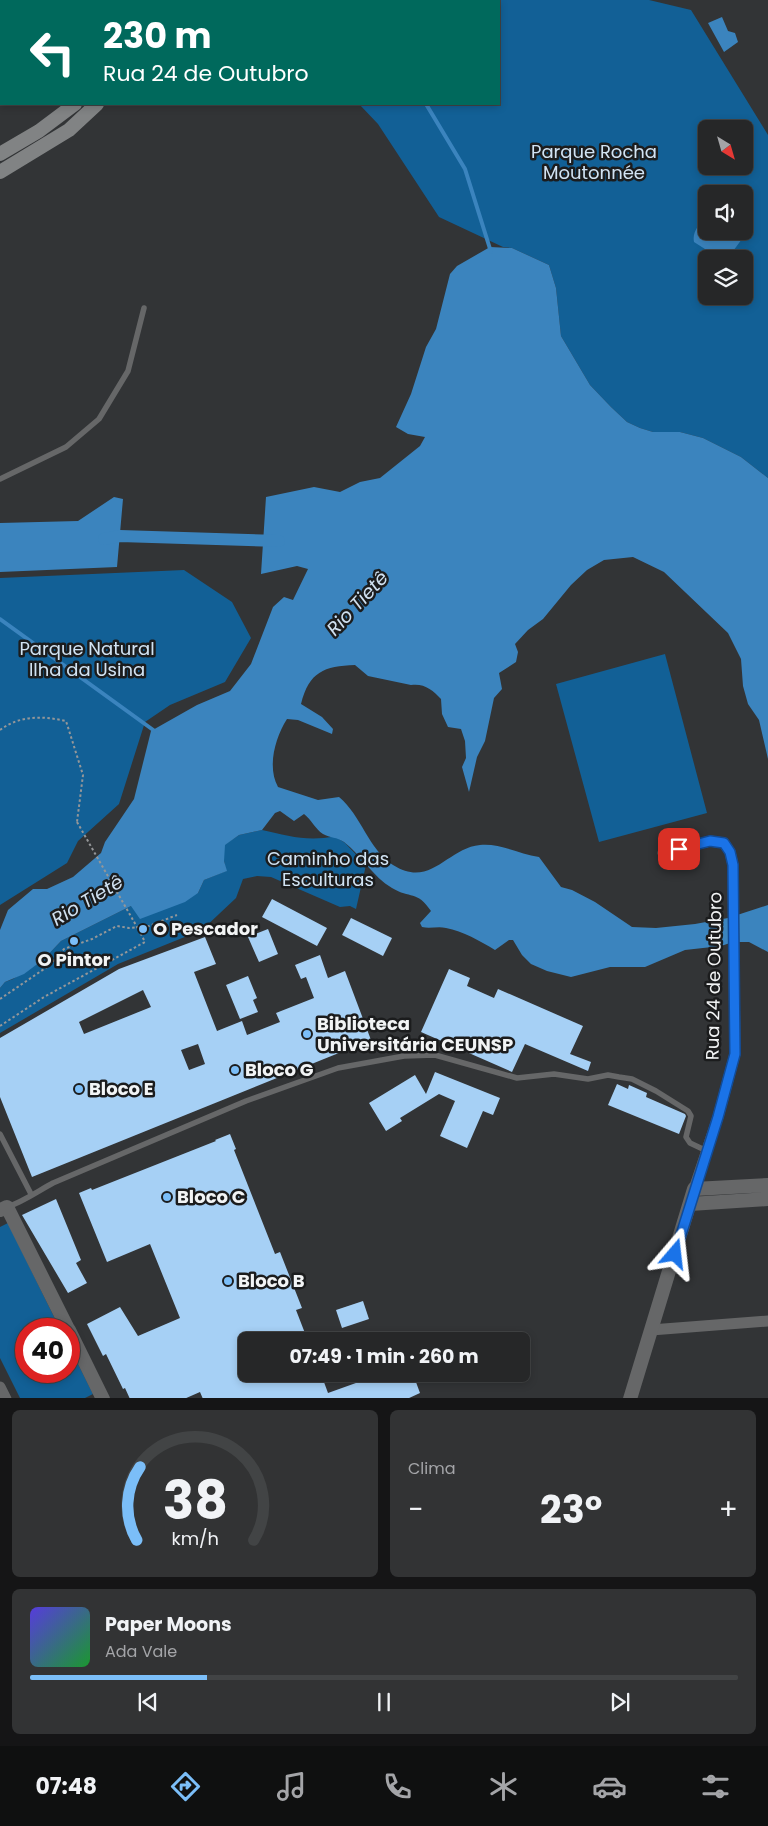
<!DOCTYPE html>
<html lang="pt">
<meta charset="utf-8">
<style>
:root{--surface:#262728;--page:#323334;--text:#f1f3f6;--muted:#a4a5a8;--line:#424445;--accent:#7bbef8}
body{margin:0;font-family:Poppins,sans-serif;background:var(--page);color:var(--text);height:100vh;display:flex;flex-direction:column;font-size:19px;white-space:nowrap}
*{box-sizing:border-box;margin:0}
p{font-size:16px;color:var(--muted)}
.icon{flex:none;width:28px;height:28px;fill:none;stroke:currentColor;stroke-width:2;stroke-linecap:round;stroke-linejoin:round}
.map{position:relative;height:1398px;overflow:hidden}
.details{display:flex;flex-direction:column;gap:12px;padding:12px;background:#151516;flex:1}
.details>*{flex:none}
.banner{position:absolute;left:0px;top:0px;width:500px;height:105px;box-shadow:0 2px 8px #0003,0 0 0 1px var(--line);background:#00695c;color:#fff;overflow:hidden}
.needle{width:32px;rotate:143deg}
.tools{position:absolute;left:698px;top:120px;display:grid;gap:10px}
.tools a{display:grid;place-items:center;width:55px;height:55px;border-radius:8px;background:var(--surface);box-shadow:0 2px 8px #0003,0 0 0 1px var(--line);font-size:25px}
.speed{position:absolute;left:15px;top:1318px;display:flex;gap:10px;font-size:25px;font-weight:700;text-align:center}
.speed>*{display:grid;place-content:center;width:65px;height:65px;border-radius:50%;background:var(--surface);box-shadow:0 2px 8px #0003,0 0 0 1px var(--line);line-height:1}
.speed .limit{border:8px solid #d22;background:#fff;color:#111}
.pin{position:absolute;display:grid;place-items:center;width:42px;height:42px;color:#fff;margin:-21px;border-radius:10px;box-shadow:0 2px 8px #0006}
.me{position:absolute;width:55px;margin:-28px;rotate:17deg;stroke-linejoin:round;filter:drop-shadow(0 0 4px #0008)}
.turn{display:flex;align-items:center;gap:18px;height:105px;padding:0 20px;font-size:22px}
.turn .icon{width:65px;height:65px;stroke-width:2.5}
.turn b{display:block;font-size:35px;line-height:42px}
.big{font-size:38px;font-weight:700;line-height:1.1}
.details .card{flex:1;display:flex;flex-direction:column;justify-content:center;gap:8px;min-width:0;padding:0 18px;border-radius:8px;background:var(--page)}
.details .dial{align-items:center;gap:0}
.dial svg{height:130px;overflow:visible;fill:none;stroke:var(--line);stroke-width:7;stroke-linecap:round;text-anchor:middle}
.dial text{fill:var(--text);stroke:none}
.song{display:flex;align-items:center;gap:15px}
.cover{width:60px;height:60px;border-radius:8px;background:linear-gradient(135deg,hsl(250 70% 55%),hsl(130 70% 35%))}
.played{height:5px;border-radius:2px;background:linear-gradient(90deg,var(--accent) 25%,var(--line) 25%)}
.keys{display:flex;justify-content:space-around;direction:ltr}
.heat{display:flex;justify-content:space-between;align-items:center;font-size:28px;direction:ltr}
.details .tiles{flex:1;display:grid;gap:12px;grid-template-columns:1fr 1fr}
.card:last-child{grid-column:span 2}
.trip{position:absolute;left:238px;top:1332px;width:292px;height:50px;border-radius:8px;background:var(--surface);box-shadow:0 2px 8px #0003,0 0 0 1px var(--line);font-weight:700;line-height:50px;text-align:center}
.menu{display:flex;height:80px;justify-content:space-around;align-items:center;background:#0f1010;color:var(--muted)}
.menu .icon{width:35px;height:35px}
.menu .selected{color:var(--accent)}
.menu b{font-size:22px;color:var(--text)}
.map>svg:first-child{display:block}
.green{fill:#126096;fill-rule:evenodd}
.water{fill:#3b84be}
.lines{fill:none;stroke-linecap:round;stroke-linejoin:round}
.stream{stroke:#3b84be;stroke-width:4}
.canal{stroke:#3b84be;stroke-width:12}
.building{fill:#a6d0f5;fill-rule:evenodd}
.path{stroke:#959799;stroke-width:2;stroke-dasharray:2.5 2.5;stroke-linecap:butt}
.service{stroke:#666768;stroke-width:5.5}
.minor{stroke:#666768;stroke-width:11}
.tertiary{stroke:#666768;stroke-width:14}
.secondary{stroke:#818384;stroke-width:14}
.path-bridge{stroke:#959799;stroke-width:2;stroke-dasharray:2.5 2.5;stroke-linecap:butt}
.route-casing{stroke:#114b97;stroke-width:12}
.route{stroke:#1a73e8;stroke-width:9}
.poi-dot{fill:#7bbef8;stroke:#1b1c1d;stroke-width:2}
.labels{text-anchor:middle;stroke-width:5;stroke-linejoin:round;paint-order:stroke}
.park-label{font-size:18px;fill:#d1e3f3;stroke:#1b1c1d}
.poi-label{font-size:18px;font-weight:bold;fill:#f2f4f5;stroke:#1b1c1d;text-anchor:start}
.street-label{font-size:18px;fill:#f2f4f5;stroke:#1b1c1d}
.water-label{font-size:19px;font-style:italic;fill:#d0e1f1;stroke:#1b1c1d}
</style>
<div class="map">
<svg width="768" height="1399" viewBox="0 0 768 1399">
<rect width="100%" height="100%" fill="#323436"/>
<path class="green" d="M 260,0 L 649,0 L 691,10 L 768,135 L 768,478 L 741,457 L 703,438 L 680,432 L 653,432 L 640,428 L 627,422 L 611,407 L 590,385 L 561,336 L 556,288 L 549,265 L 512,248 L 503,247 L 439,217 L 378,124 L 359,104 L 499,104 L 499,1 ZM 706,129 L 744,129 L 744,166 L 706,166 ZM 706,194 L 744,194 L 744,231 L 706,231 ZM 706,259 L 744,259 L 744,296 L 706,296 Z
M 184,570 L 232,602 L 251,638 L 225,682 L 170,705 L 145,722 L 119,804 L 78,841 L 67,863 L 0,905 L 0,578 Z
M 665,654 L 707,813 L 599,842 L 556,684 Z
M 262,830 C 288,836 309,842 335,836 L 345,843 L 366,865 L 356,909 L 350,906 L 340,907 L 271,877 L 257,876 L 243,879 L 236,898 L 202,930 L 118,964 L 0,1033 L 0,988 L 5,982 L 13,979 L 44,959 L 61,941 L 131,906 L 198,893 L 204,880 L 226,871 L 224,861 L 224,845 L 239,835 Z
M 8,1223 L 60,1329 L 26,1329 L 26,1371 L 69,1371 L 69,1346 L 93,1394 L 85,1398 L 20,1398 L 0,1358 L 0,1227 Z"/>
<path class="water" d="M 722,17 L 728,31 L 735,33 L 738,42 L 724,52 L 708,23 Z
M 706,218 L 706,231 L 744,231 L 744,224 L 750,228 L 728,258 L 717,259 L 716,256 L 694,242 C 692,232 699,224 706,218 Z
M 490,247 L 512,248 L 549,265 L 556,288 L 561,336 L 590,385 L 611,407 L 627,422 L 640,428 L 653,432 L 680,432 L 703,438 L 741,457 L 768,478 L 768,759 L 759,720 L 748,704 L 743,686 L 741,659 L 728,633 L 664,572 L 633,557 L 604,560 L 587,570 L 571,585 L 543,619 L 528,630 L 515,644 L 518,652 L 516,662 L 499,673 L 502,689 L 494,698 L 485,741 L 477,757 L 469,792 L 462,767 L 466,758 L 465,741 L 461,729 L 448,727 L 442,714 L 441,699 C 433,690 424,683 411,685 L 368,676 L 355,665 C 324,666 309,672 301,704 L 322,717 L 333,729 L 332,734 L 298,720 L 287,719 C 275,738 267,767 278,787 L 318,800 L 339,797 C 361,815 369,850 393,865 C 431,889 447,848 480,845 C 500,843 519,854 539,857 L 561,887 L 572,890 L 595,902 L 632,927 L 656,928 L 695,924 L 728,918 L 768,905 L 768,952 L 749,942 L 733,942 L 721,946 L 685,950 L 645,967 L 610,967 L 571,977 L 547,971 L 531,964 L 522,955 L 513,940 L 509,940 L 495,950 C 480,941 463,931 446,928 C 438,926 430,929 422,927 L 420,923 L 431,911 C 417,890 410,899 392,888 C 373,877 362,856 344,842 C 337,837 330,838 323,834 C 315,829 312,820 304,814 L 294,821 L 280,811 L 275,813 L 262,830 L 239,835 L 225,845 L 224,861 L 227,871 L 204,880 L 198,893 L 185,902 L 140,919 L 131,906 L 61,941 L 44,959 L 24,974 L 5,982 L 0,988 L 0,930 L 8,910 L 33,889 L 47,889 L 73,877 L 101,853 L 105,842 L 134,799 L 151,731 L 197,705 L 230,691 L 251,664 L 273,607 L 284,597 L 293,600 L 308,569 L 297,566 L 261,574 L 266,497 L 314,487 L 340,492 L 360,482 L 380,478 L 420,446 L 425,437 L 408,434 L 396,427 L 411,394 L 426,347 L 436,329 L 450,274 L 457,266 Z
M 114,497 L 123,499 L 117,567 L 0,572 L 0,523 L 78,521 Z"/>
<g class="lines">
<path class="stream" d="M 372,0 L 373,1
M 426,104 L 465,169 L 491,252
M 0,619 L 156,732"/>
<path class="canal" d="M 104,539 L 120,536 L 279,541"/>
</g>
<path class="building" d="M 272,899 L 327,928 L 317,946 L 262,917 Z
M 351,918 L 392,938 L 383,956 L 342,935 Z
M 268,929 L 278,954 L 259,962 L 248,937 Z
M 205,937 L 216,964 L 194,972 L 217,1031 L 242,1021 L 247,1035 L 280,1022 L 276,1013 L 314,998 L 306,977 L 301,979 L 295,965 L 320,955 L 328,978 L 345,971 L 371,1040 L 32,1177 L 0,1097 L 0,1038 L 119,969 ZM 143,990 L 151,1007 L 84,1034 L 79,1022 ZM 198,1044 L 205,1064 L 189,1070 L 181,1050 Z
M 449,969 L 470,978 L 467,986 L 494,998 L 498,989 L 583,1026 L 570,1054 L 591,1062 L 588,1071 L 525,1044 L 512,1072 L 421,1032 Z
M 248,976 L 257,998 L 253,1000 L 258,1012 L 240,1019 L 226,985 Z
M 435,1072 L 500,1098 L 493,1115 L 483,1111 L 467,1148 L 440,1136 L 455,1101 L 439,1094 L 400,1118 L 402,1121 L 386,1131 L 369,1103 L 415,1075 L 426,1094 Z
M 617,1084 L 628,1089 L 629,1085 L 647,1093 L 646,1097 L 685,1114 L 686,1116 L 679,1134 L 608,1105 Z
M 230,1134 L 236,1149 L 234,1150 L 275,1254 L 280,1252 L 302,1308 L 296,1310 L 308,1341 L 246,1341 L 246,1374 L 321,1374 L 328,1393 L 381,1374 L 413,1374 L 420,1393 L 407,1399 L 203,1399 L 200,1392 L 184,1399 L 130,1399 L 125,1388 L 123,1389 L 106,1354 L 103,1356 L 87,1324 L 120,1307 L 138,1336 L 180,1318 L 150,1244 L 107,1262 L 79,1193 L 91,1188 L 92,1190 L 216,1141 L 215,1140 Z
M 56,1199 L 81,1260 L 76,1263 L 87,1283 L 68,1293 L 22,1215 Z
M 363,1301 L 369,1319 L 342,1328 L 336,1310 Z"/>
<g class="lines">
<path class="path" d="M 0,730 C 20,715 43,716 66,721 L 83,775 L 77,822
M 0,999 L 50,965 L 64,949 L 92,939 L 117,926 L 129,928 L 149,926 L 177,915
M 0,1026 L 44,997 L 145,942 L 141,934"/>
<path class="service" d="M 0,479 L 66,447 L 99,419 L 128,371 L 144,308
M 0,1134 L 31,1194
M 7,1207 C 23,1202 38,1191 53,1183 L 246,1101 L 338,1068 L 404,1056 L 435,1055 L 517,1078 L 554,1074 L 588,1079 L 608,1075 L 619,1077 L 632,1079 L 656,1091 L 688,1111 L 691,1116 L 686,1137 L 690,1143 L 707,1151"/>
<path class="minor" d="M 663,853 L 710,841 L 724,843 L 730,852 L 733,865 L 735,1054 L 718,1117 L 694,1189
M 651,1330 L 768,1321
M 0,1387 L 6,1399"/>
<path class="tertiary" d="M 690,1204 L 768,1199
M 0,1210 L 7,1207 L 68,1329
M 69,1330 L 103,1399
M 630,1399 L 694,1189 L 768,1185"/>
<path class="secondary" d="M 186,1 L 187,0
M 207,1 L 208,0
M 0,154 L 39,131 L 75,104
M 0,172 L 69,130 L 97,104"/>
<path class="path-bridge" d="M 77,822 L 141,934"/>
</g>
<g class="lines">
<g class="route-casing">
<path id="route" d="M 675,1254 L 718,1117 L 735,1054 L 733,865 L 730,852 L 724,843 L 710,841 L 679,849"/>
</g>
<use href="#route" class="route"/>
</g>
<g class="poi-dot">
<circle cx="143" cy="929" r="5"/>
<circle cx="74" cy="941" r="5"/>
<circle cx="307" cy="1034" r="5"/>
<circle cx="235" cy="1070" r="5"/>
<circle cx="79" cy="1089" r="5"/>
<circle cx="167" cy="1197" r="5"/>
<circle cx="228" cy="1281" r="5"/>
</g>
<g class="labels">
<g class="park-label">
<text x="594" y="158">Parque Rocha<tspan x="594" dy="21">Moutonnée</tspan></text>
<text x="87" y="655">Parque Natural<tspan x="87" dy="21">Ilha da Usina</tspan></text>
<text x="328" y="865">Caminho das<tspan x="328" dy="21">Esculturas</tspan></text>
</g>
<g class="poi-label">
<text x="153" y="935">O Pescador</text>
<text x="74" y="966" text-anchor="middle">O Pintor</text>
<text x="317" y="1030">Biblioteca<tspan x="317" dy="21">Universitária CEUNSP</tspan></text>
<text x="245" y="1076">Bloco G</text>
<text x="89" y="1095">Bloco E</text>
<text x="177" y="1203">Bloco C</text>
<text x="238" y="1287">Bloco B</text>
</g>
<g class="street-label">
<text transform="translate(714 976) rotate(-89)" y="6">Rua 24 de Outubro</text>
</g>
<g class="water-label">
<text transform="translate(357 603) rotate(-47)" y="7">Rio Tietê</text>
<text transform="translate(87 900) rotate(-31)" y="7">Rio Tietê</text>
</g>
</g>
</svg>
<div class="tools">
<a><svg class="needle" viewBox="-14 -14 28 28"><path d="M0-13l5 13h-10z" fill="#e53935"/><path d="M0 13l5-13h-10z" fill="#a4a5a8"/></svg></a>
<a><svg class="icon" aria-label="sound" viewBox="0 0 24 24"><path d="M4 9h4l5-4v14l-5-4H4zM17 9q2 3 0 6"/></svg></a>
<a><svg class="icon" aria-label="layers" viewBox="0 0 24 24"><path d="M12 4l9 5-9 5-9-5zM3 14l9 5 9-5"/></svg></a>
</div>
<div class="speed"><div class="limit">40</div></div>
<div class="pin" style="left:679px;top:849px;background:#d93025"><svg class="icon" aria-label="arrive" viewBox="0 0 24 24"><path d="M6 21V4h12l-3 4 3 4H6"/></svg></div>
<svg class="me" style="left:675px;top:1254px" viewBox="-20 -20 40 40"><path d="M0-17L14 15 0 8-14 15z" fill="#1a73e8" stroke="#fff" stroke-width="4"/></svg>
<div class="trip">07:49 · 1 min · 260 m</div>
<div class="banner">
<div class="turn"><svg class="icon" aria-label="left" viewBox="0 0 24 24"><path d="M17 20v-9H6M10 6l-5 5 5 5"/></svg><div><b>230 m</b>Rua 24 de Outubro</div></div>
</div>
</div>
<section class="details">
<div class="tiles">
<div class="card dial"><svg viewBox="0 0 100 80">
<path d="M14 69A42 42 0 1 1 86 69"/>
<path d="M14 69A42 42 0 0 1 16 24" stroke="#7bbef8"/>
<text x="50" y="56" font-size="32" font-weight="700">38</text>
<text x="50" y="72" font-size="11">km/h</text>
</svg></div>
<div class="card"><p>Clima</p>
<div class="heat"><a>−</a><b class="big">23°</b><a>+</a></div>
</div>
<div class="card">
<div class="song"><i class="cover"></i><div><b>Paper Moons</b><p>Ada Vale</p></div></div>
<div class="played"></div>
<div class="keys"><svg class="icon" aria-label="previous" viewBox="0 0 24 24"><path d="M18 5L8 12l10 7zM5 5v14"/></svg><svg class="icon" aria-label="pause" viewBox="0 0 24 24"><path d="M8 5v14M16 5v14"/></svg><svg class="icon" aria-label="next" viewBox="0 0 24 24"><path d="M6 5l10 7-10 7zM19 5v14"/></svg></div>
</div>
</div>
</section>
<nav class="menu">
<b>07:48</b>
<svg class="icon selected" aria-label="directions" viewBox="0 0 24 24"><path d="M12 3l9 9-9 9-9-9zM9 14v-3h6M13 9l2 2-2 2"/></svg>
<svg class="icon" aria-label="music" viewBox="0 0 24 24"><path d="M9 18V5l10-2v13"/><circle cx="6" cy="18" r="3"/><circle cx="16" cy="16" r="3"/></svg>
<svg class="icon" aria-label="phone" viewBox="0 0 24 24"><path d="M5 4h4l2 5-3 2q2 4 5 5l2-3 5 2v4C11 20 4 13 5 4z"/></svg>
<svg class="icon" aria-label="climate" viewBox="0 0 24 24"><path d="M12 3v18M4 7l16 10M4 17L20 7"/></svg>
<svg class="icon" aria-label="car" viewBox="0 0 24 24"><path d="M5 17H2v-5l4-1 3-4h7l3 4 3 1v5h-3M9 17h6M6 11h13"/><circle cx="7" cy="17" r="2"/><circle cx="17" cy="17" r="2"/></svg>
<svg class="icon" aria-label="filters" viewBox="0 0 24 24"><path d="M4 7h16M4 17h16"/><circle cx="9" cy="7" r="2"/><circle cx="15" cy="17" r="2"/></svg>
</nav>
